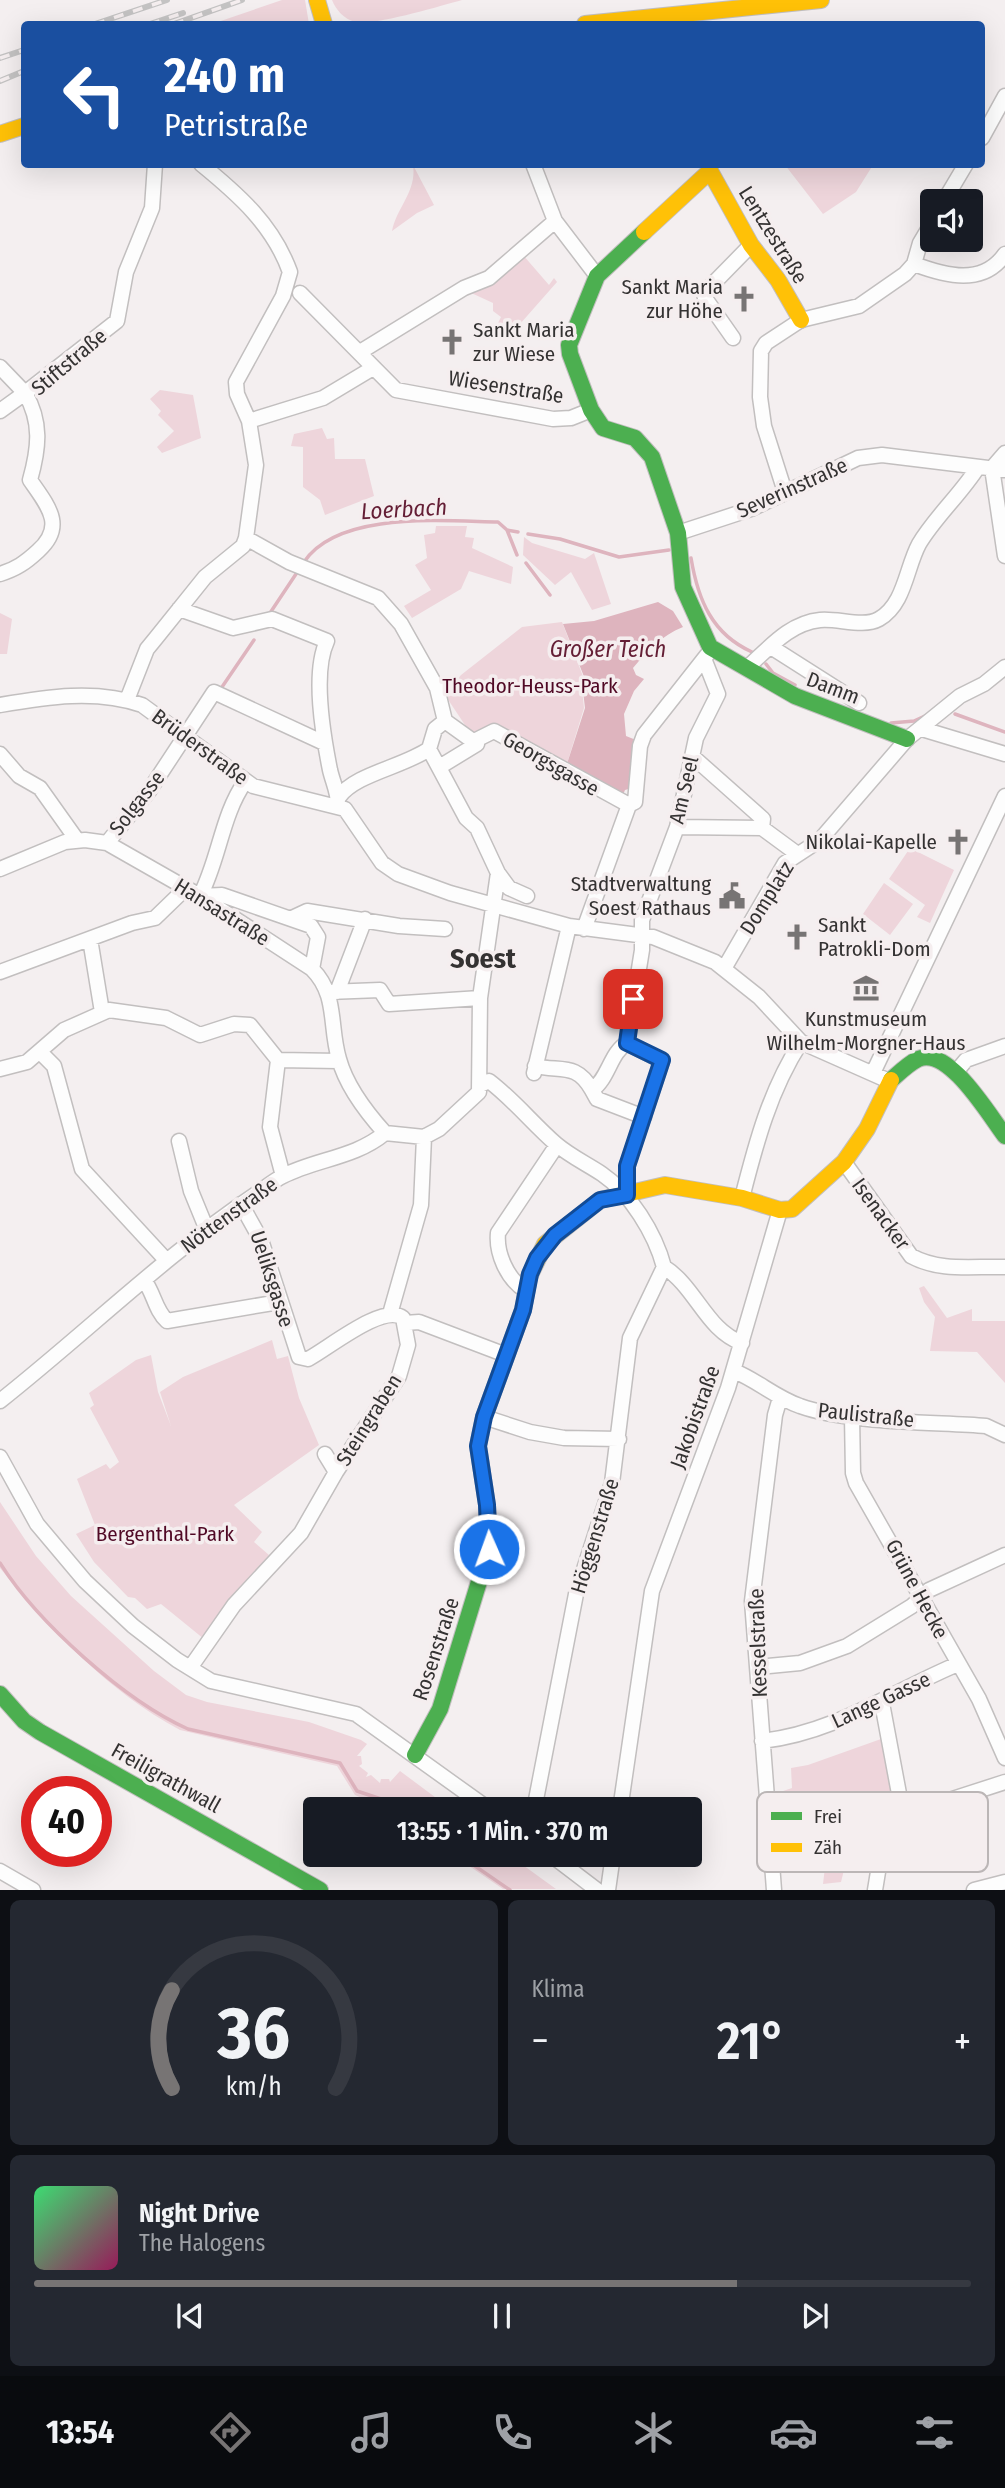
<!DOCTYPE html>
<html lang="de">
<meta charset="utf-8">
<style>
:root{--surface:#171b24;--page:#242831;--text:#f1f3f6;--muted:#9ea1a6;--line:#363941;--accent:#777474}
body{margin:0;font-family:"Fira Sans Condensed",sans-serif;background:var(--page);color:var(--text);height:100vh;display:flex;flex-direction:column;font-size:26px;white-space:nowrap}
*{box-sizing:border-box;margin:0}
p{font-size:23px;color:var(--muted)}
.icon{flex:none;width:38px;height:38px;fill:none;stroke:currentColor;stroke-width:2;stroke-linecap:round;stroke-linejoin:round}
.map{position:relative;height:1890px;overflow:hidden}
.details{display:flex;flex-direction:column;gap:10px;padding:10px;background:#0d0f14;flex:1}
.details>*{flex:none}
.top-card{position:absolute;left:21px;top:21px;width:964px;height:147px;border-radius:7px;box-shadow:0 7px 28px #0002;background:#1a4fa0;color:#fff;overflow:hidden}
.controls{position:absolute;left:920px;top:189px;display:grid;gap:14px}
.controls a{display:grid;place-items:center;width:63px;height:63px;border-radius:7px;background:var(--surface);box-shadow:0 7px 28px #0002;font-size:35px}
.speed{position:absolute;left:21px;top:1776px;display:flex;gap:14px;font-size:35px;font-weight:700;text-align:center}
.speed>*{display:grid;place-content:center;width:91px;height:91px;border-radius:50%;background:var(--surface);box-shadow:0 7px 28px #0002;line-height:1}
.speed .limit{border:10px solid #d22;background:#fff;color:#111}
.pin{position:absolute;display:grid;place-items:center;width:60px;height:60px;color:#fff;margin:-30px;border-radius:14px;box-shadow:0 4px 10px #0006}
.me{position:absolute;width:77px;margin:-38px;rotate:358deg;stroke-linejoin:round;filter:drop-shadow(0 0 5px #0008)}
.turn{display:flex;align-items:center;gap:24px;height:147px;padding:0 28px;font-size:32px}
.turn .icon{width:91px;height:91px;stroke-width:2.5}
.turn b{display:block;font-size:49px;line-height:60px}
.big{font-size:52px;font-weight:600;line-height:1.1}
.details .tile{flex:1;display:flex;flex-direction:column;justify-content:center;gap:10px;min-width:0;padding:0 24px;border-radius:10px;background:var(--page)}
.details .dial{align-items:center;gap:0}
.dial svg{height:182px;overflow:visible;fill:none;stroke:var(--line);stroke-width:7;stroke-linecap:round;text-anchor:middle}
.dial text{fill:var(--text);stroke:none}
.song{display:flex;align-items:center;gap:21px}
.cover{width:84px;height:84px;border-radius:10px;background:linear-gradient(135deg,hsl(140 70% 55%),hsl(330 70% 35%))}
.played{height:7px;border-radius:4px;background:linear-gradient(90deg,var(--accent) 75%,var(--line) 75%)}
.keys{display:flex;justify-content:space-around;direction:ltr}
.heat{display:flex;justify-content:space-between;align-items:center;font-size:38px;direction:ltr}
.details .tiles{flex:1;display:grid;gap:10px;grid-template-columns:1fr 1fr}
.tile:last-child{grid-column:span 2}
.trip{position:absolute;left:303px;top:1797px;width:399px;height:70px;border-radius:7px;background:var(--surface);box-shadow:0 7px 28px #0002;font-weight:600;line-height:70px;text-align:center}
.tab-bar{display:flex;height:112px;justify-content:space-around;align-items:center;background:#090b0e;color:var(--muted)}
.tab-bar .icon{width:49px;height:49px}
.tab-bar .current{color:var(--accent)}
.tab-bar b{font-size:32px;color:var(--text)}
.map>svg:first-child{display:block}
.green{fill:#eed5db}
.water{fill:#deb4be}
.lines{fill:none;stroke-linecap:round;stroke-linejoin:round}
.stream{stroke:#deb4be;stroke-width:3.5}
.street-casing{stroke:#c2bfbf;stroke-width:17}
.fast-casing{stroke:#c2bfbf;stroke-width:18}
.slow-casing{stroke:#c2bfbf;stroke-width:18}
.street{stroke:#fdfdfd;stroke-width:14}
.fast{stroke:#4caf50;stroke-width:16}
.slow{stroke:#ffc107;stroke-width:16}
.rail-casing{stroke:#c4c3c3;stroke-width:6}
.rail{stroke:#f5eeef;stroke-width:3.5;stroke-dasharray:10;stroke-linecap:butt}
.route-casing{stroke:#114b97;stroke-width:18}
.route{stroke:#1a73e8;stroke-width:12}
.labels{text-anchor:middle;stroke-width:7;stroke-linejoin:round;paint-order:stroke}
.street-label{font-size:21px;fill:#343232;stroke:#f5eeef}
.poi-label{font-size:21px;fill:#343232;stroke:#f5eeef;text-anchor:end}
.park-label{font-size:21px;fill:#500925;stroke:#f5eeef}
.water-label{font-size:23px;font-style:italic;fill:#641e35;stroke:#f5eeef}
.district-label{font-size:28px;font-weight:bold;fill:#343232;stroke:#f5eeef}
.key{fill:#f5eeef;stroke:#bbb6b6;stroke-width:2}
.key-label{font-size:19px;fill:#343232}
</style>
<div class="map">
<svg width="1005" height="1890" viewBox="0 0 1005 1890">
<rect width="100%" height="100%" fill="#f4eff0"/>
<path class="green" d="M 282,0 L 305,0 L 309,24 L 212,24 Z
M 332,0 L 462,0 C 440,6 374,26 355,22 C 344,19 336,10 332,0 Z
M 413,165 L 434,205 L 417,213 L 392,231 C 397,207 417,191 413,165 Z
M 785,165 L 873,165 L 856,192 L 823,214 Z
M 523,255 L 549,285 L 554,278 L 557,282 L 520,324 L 512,328 L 496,327 L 501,317 L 493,311 L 493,303 L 467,291 Z
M 160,390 L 193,395 L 201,438 L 162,453 L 157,447 L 174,431 L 158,415 L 161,411 L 150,399 Z
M 322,428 L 327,439 L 334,438 L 335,459 L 365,459 L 374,496 L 325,515 L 320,500 L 303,487 L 303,447 L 291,446 L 294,434 Z
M 436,526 L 467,526 L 465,537 L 474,538 L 472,548 L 513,567 L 511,584 L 469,571 L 461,589 L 412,618 L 404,606 L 431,590 L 415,565 L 427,558 L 424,535 L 435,533 Z
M 524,537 L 532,543 L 585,559 L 594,553 L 611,604 L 592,610 L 571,572 L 555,585 L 523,555 Z
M 0,613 L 12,619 L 7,654 L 0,654 Z
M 562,622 L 584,679 L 581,681 L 584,708 L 565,770 L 492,724 L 473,737 L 445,695 L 461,675 L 522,627 Z
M 910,848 L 954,870 L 930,923 L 917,917 L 925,905 L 889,879 Z
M 884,883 L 913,904 L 890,935 L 863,914 Z
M 924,1286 L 947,1318 L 972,1309 L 972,1321 L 1005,1321 L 1005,1383 L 977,1352 L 930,1351 L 935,1317 L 924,1302 L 919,1288 Z
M 272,1340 L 277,1359 L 288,1356 L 299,1398 L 319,1445 L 234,1505 L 262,1532 L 254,1542 L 269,1555 L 204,1639 L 161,1604 L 147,1609 L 135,1598 L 128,1597 L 94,1562 L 76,1534 L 95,1525 L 77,1479 L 106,1464 L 110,1469 L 119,1462 L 90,1408 L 94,1405 L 89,1393 L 136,1360 L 151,1355 L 158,1392 L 171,1426 L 160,1392 L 183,1377 Z
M 0,1502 L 36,1556 L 71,1596 L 154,1671 L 186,1695 L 207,1702 L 309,1722 L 361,1740 L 367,1744 L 357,1756 L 361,1756 L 362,1764 L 359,1766 L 368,1773 L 366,1777 L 371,1775 L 380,1783 L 381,1779 L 389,1779 L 390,1782 L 400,1771 L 451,1809 C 412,1810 391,1810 355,1795 L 337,1766 L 180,1730 C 109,1692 50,1630 0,1568 Z
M 881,1739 L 897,1807 L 885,1817 L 871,1857 L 846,1862 L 841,1882 L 823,1884 L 826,1859 L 818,1860 L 814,1837 L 789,1838 L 786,1818 L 777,1819 L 774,1794 L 792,1788 L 791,1768 L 808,1765 Z
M 453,1855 L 509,1855 L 556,1889 L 503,1889 Z"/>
<path class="water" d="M 658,602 L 673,611 L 683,627 C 661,636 648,650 633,668 L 636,675 L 644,679 L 634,691 L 624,714 L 626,736 L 636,740 L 632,788 L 625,790 L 622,797 L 565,770 L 585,708 L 582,682 L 585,679 L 563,624 L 594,621 Z"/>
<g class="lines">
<path class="stream" d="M 507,530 L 518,532
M 528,534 L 560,539 L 619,557 L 669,550
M 691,558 C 698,600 712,634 752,652
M 304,562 C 338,511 443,521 498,522 L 507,530 L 517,555
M 526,563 L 550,595
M 270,613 L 298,571
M 766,664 L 773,673 L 795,685
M 222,687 L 254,640
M 955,714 L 1005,732
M 891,723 L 914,721 L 927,715
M 0,1563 C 37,1622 125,1701 188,1729 L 340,1763 L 357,1791 L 387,1801 L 399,1810
M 459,1855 L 510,1890"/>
<g class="street-casing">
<path id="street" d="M 982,138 L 1005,96
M 201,164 C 239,195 273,225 290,272 L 283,296 L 236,382 L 237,394 L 249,421 L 256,465 L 246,538 L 289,562 L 378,598 L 401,624 L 437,688 L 445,721 L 435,729 L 429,749 L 466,818 L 477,828 L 498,873 L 509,888 L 527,896
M 533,164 L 555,221 L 597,276
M 944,201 L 966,164
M 914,264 C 946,276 983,286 1005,254
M 300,293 L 396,390 L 553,419 L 571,418 L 591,410
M 733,338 L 705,298 L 704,293 L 751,245
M 360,352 L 464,288 L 489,278 L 555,221
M 0,367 L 25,393 L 0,411
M 249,421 L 323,398 L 373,368
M 992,468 L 1005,556
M 992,468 L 1005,453
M 785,492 L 764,426 L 760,397 L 761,351 L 766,343 L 801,320 L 859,306 L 905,274 L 914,264 L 920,243 L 933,221
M 678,533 L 751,509 L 858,458 L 882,455 L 1005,470
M 0,574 C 16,569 25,563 38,551 C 66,526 48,506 30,480 C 39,448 42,422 25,393 L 117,321 L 126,272 L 152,208 L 155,164
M 179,609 L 233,628 L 272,619 L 327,641 C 312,673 323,735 330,770 C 333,783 339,794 338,807
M 771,647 L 859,703
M 749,666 C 770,647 790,623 820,620 C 838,618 863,628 879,619 C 905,604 906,568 919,544 C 935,517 961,494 978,467
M 127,700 L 147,649 L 156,638 L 205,577 L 243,546 L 246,538
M 0,705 C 46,697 96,689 142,705 L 253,786 L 345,809 L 382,863 L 398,874 L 450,893 L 569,926 L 653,937 L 715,962 L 759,997 L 801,1042 L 889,1081
M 922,729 L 1005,754
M 474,741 L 494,731 L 629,805
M 0,754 L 19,776 L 40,788 L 77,840
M 692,756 L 763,819 L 762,828
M 441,766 L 477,744 L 445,721
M 339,797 C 355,774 403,767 429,749
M 629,805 L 635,802 L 640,746 L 644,735 L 707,655
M 677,827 L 762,828 L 796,853
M 107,843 L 149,791 L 214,692 L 324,743
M 0,869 L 65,842 L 85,840 L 107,843 L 200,896 L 312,969 C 338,995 329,1026 339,1059 C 346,1085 367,1113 385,1133
M 200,896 L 222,895 L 311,926 L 318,937 L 312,969
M 200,896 C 219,860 222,814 245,782
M 292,918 L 307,911 L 399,926 L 445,929
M 584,929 L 629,805
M 90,939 L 102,1012
M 725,967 L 785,863 L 820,840 L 907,739 L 960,696 L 984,684 L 1005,667
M 0,972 L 132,923 L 155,918 L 185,889
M 328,992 L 380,990 L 389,1004 L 480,998
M 337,992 L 365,919
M 41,1053 L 54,1066 L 82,1169 L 166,1260
M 278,1060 L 270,1127 L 283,1176
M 535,1066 C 561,1072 576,1062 592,1090 C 609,1078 610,1053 627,1043
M 0,1069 L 27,1062 L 64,1030 L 109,1010 L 166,1018 L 200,1035 L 234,1024 L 250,1025 L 278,1060 L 339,1061
M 956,1072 L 966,1060 L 1005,1046
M 534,1073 L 569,926
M 873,1073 L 1005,796
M 480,1085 L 489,1081 C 514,1100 533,1124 556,1144 C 570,1156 587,1164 602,1174 C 630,1193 655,1233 664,1267 C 696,1287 706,1330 742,1343
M 592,1090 L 597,1099 L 644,1117
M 179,1141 L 191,1191 L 207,1230
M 844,1162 L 911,1256 C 940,1272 972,1266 1005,1267
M 627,1195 L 627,1166 L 662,1061 L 627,1043 L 642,950 L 642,920 L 677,827 L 696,738 L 718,694 L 705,661
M 742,1198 C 756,1143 770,1090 801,1042
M 144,1280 C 154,1293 155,1310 167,1321 L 279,1302
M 525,1290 C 507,1279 496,1253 498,1233 L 557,1145
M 390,1314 L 421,1205 L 424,1137
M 405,1323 L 419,1322 L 506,1355
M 734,1371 C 757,1380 776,1398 800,1406 C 847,1423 934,1422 986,1426 L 1005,1435
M 0,1401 C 86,1333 165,1255 256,1194 C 265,1188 273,1181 283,1176 C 316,1159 355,1158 385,1133 L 424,1137 L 439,1129 L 479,1092 L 480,998 L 498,873
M 852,1416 L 853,1473 L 856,1483 L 979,1699 L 1005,1758
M 484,1417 L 530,1432 L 564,1438 L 619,1439
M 325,1454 L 336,1472
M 0,1457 L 37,1524 L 85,1581 L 133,1626 L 177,1660 L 211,1681 L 356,1714 L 490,1810
M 758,1667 L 800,1663 L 847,1646 L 912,1606 L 929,1590 L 1005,1555
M 190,1668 L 234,1605 L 301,1533 L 336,1472 L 399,1376 L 408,1345 L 403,1318 C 383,1303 329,1348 308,1359 L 299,1357 L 261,1240 L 241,1204
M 882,1703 L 903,1815
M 762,1741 C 835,1733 893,1691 958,1664
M 534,1810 L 576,1594 L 612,1483 L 630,1338 L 664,1267
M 620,1810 L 652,1591 L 728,1388 L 780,1210
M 551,1855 L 597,1890
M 0,1871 L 33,1890
M 608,1890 L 613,1855
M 774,1890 L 752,1601 L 775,1415 L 780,1398
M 875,1890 C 880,1862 881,1835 903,1815 L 1005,1782
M 974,1890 L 1005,1882"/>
</g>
<g class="fast-casing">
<path id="fast" d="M 644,232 L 597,276 L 569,345 L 570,354 L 591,410 L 603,428 L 635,438 L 652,457 L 678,533 L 683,587 L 710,647 L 795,696 L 907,739
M 891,1080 C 899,1073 908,1064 918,1059 C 948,1045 989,1115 1005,1136
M 0,1694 L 24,1721 L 40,1732 L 320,1890
M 415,1755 L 440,1709 L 489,1549 L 487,1505 L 478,1446 L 484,1417 L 523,1310 L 529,1277"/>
</g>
<g class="slow-casing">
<path id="slow" d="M 317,0 L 324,24
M 585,24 L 821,0
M 0,134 L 24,126
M 644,232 L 710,171 L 751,245 L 778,280 L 801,320
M 529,1277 L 545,1244 L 600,1200 L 665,1185 L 742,1198 L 780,1210 L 792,1209 L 844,1162 L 867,1129 L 891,1080"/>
</g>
<use href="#street" class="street"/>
<use href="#fast" class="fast"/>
<use href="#slow" class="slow"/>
<g class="rail-casing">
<path id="rail" d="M 95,24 L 167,0
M 150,24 L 183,13
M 174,24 L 242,0
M 0,58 L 24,50
M 0,81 L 24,71"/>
</g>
<use href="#rail" class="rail"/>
</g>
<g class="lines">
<g class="route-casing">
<path id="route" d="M 489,1549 L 487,1505 L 478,1446 L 484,1417 L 523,1310 L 530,1274 L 537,1258 L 555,1235 L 600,1200 L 627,1195 L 627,1166 L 662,1060 L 627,1043 L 633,999"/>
</g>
<use href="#route" class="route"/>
</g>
<defs>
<g id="church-bare" transform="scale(2.1)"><path d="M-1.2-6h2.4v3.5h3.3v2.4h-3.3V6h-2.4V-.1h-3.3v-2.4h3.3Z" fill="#777474" stroke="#f5eeef" stroke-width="2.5" paint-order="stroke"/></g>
<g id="civic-bare" transform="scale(2.1)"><path d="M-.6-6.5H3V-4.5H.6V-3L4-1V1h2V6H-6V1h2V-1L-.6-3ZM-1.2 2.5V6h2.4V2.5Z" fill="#777474" stroke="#f5eeef" stroke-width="2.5" paint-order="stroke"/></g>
<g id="museum-bare" transform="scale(2.1)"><path d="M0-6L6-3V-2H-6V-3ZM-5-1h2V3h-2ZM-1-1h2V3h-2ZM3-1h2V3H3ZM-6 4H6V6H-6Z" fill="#777474" stroke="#f5eeef" stroke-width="2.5" paint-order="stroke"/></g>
</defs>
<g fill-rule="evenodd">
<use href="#church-bare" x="744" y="299"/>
<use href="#church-bare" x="452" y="342"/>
<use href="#church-bare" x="958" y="842"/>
<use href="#civic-bare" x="732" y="896"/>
<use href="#church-bare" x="797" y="937"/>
<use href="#museum-bare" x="866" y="988"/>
</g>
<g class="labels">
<g class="street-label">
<text transform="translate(773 235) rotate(58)" y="7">Lentzestraße</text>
<text transform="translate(69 362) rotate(-40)" y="7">Stiftstraße</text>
<text transform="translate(506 387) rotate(9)" y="7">Wiesenstraße</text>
<text transform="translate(792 488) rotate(-24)" y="7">Severinstraße</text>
<text transform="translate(833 688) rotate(21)" y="7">Damm</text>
<text transform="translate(200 747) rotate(36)" y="7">Brüderstraße</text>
<text transform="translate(551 764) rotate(30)" y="7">Georgsgasse</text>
<text transform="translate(684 790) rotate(-77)" y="7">Am Seel</text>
<text transform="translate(137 803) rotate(-52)" y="7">Solgasse</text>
<text transform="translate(767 898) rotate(-58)" y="7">Domplatz</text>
<text transform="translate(222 912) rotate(32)" y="7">Hansastraße</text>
<text transform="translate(881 1214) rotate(54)" y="7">Isenacker</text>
<text transform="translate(229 1215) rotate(-36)" y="7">Nöttenstraße</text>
<text transform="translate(272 1279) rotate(72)" y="7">Ueliksgasse</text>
<text transform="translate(866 1415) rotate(6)" y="7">Paulistraße</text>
<text transform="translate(695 1417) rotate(-70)" y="7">Jakobistraße</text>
<text transform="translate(369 1420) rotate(-58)" y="7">Steingraben</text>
<text transform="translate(595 1536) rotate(-73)" y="7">Höggenstraße</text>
<text transform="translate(917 1589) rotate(62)" y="7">Grüne Hecke</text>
<text transform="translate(758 1643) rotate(-92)" y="7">Kesselstraße</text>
<text transform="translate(436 1649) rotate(-72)" y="7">Rosenstraße</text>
<text transform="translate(881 1700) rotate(-25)" y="7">Lange Gasse</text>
<text transform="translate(166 1778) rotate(29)" y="7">Freiligrathwall</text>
</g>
<g class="poi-label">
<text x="723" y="294">Sankt Maria<tspan x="723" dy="24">zur Höhe</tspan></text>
<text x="473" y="337" text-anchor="start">Sankt Maria<tspan x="473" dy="24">zur Wiese</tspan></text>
<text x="937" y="849">Nikolai-Kapelle</text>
<text x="711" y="891">Stadtverwaltung<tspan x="711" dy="24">Soest Rathaus</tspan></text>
<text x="818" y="932" text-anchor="start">Sankt<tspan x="818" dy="24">Patrokli-Dom</tspan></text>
<text x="866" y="1026" text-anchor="middle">Kunstmuseum<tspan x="866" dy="24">Wilhelm-Morgner-Haus</tspan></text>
</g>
<g class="park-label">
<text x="530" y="693">Theodor-Heuss-Park</text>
<text x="165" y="1541">Bergenthal-Park</text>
</g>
<g class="water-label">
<text transform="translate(404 509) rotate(-3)" y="8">Loerbach</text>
<text x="608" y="657">Großer Teich</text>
</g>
<g class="district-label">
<text x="483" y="968">Soest</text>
</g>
</g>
<rect x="757" y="1792" width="231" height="80" rx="10" class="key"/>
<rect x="771" y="1812" width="31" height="8" fill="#4caf50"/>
<rect x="771" y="1843" width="31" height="9" fill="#ffc107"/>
<g class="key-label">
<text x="814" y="1823">Frei</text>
<text x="814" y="1854">Zäh</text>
</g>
</svg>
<div class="controls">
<a><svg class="icon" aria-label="sound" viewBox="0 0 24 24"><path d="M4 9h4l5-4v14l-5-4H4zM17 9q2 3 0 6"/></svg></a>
</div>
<div class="speed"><div class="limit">40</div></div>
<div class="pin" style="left:633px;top:999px;background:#d93025"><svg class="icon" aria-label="arrive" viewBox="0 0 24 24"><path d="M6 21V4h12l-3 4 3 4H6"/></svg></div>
<svg class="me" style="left:489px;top:1549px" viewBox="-20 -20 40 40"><circle r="17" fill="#1a73e8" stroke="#fff" stroke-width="3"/><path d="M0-11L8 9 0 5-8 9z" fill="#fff"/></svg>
<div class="trip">13:55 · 1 Min. · 370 m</div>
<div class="top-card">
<div class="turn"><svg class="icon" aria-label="left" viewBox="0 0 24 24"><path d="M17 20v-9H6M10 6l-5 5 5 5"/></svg><div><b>240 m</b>Petristraße</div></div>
</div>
</div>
<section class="details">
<div class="tiles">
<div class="tile dial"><svg viewBox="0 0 100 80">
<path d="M14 69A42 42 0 1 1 86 69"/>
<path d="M14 69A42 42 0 0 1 14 26" stroke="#777474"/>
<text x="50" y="56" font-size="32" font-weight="700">36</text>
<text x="50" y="72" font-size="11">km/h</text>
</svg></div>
<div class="tile"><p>Klima</p>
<div class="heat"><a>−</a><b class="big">21°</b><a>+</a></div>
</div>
<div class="tile">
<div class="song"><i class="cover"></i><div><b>Night Drive</b><p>The Halogens</p></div></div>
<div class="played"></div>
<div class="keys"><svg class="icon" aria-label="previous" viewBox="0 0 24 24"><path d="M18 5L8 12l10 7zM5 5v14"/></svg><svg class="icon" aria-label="pause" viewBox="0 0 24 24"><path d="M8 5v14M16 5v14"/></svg><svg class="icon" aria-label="next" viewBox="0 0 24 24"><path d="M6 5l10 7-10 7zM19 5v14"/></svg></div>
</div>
</div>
</section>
<nav class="tab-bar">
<b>13:54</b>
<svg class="icon current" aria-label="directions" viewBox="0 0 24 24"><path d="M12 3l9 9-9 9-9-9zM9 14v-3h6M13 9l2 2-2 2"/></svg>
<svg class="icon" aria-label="music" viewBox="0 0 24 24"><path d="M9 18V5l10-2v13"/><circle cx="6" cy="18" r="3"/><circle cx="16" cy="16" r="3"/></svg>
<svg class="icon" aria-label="phone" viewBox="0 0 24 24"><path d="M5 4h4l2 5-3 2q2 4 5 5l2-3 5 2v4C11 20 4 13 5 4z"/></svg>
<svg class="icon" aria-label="climate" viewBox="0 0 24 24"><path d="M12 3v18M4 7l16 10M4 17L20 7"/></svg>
<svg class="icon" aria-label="car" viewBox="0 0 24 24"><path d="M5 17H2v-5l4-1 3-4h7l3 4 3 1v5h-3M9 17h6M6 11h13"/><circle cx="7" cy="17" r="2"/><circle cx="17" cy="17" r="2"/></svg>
<svg class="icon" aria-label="filters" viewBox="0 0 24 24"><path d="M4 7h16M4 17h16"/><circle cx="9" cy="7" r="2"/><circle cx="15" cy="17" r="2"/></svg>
</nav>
